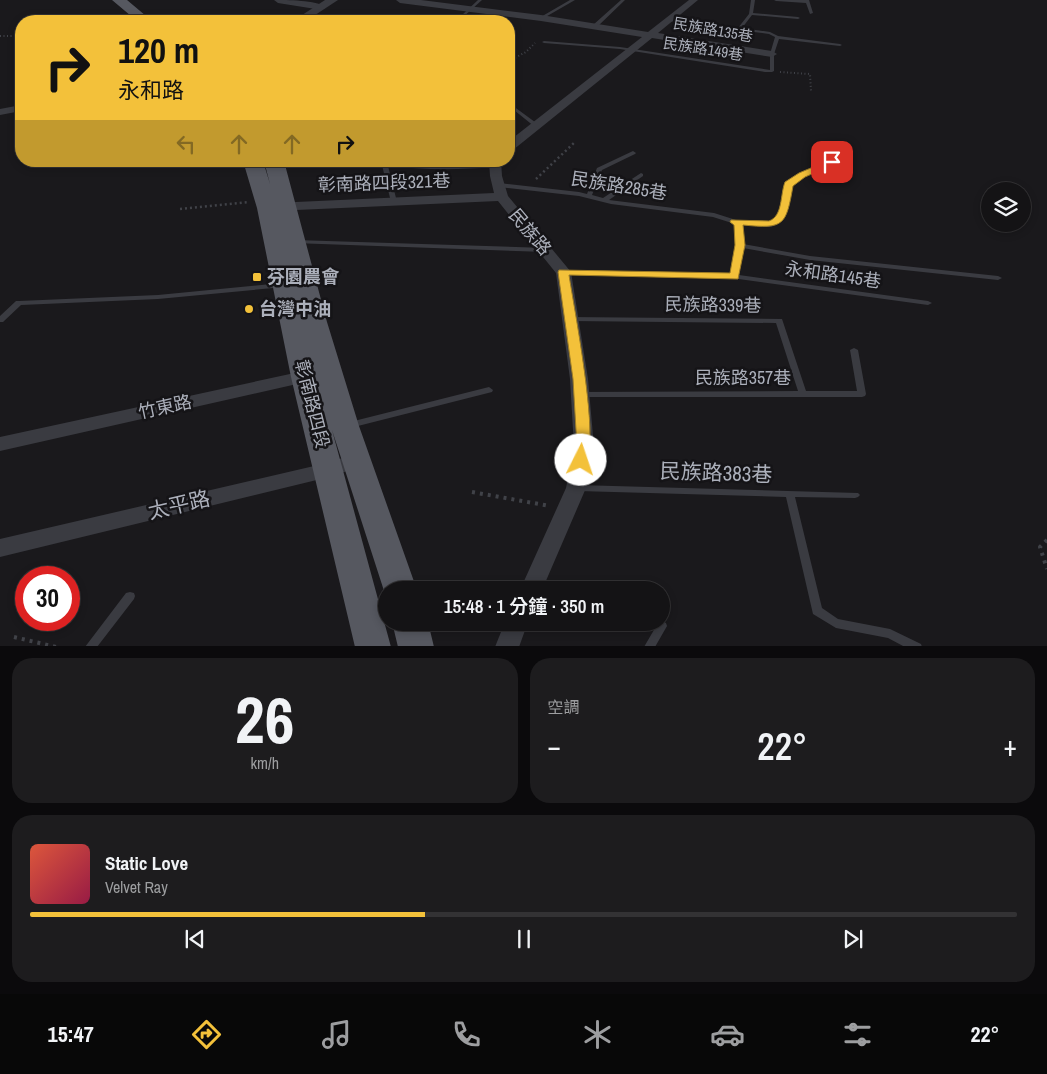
<!DOCTYPE html>
<html lang="zh-TW">
<meta charset="utf-8">
<style>
:root{--surface:#141315;--page:#1d1c1e;--text:#f1f3f6;--muted:#9d9ea0;--line:#333234;--accent:#f3c13a}
body{margin:0;font-family:"Archivo Narrow","Noto Sans TC",sans-serif;background:var(--page);color:var(--text);height:100vh;display:flex;flex-direction:column;font-size:19px;white-space:nowrap}
*{box-sizing:border-box;margin:0}
p{font-size:16px;color:var(--muted)}
.icon{flex:none;width:28px;height:28px;fill:none;stroke:currentColor;stroke-width:2;stroke-linecap:round;stroke-linejoin:round}
.map{position:relative;height:646px;overflow:hidden}
.details{display:flex;flex-direction:column;gap:12px;padding:12px;background:#0b0a0c;flex:1}
.details>*{flex:none}
.banner{position:absolute;left:15px;top:15px;width:500px;height:152px;border-radius:20px;box-shadow:0 2px 8px #0003,0 0 0 1px var(--line);background:#f3c13a;color:#111;overflow:hidden}
.buttons{position:absolute;left:981px;top:182px;display:grid;gap:10px}
.buttons a{display:grid;place-items:center;width:50px;height:50px;border-radius:50%;background:var(--surface);box-shadow:0 2px 8px #0003,0 0 0 1px var(--line);font-size:25px}
.speed{position:absolute;left:15px;top:566px;display:flex;gap:10px;font-size:25px;font-weight:700;text-align:center}
.speed>*{display:grid;place-content:center;width:65px;height:65px;border-radius:50%;background:var(--surface);box-shadow:0 2px 8px #0003,0 0 0 1px var(--line);line-height:1}
.speed .limit{border:8px solid #d22;background:#fff;color:#111}
.pin{position:absolute;display:grid;place-items:center;width:42px;height:42px;color:#fff;margin:-21px;border-radius:10px;box-shadow:0 2px 8px #0006}
.me{position:absolute;width:55px;margin:-28px;rotate:4deg;stroke-linejoin:round;filter:drop-shadow(0 0 4px #0008)}
.turn{display:flex;align-items:center;gap:18px;height:105px;padding:0 20px;font-size:22px}
.turn .icon{width:65px;height:65px;stroke-width:2.5}
.turn b{display:block;font-size:35px;line-height:42px}
.lanes{display:flex;align-items:center;height:48px;padding:0 20px;background:#0003;justify-content:center;gap:25px;direction:ltr}
.lanes .off{opacity:.35}
.big{font-size:38px;font-weight:600;line-height:1.1}
.details .tile{flex:1;display:flex;flex-direction:column;justify-content:center;gap:8px;min-width:0;padding:0 18px;border-radius:20px;background:var(--page)}
.details .dial{align-items:center;gap:0}
.dial b{font-size:65px;line-height:1}
.song{display:flex;align-items:center;gap:15px}
.cover{width:60px;height:60px;border-radius:8px;background:linear-gradient(135deg,hsl(10 70% 55%),hsl(340 70% 35%))}
.played{height:5px;border-radius:2px;background:linear-gradient(90deg,var(--accent) 40%,var(--line) 40%)}
.keys{display:flex;justify-content:space-around;direction:ltr}
.heat{display:flex;justify-content:space-between;align-items:center;font-size:28px;direction:ltr}
.details .tiles{flex:1;display:grid;gap:12px;grid-template-columns:1fr 1fr}
.tile:last-child{grid-column:span 2}
.trip{position:absolute;left:378px;top:581px;width:292px;height:50px;border-radius:25px;background:var(--surface);box-shadow:0 2px 8px #0003,0 0 0 1px var(--line);font-weight:600;line-height:50px;text-align:center}
.tab-bar{display:flex;height:80px;justify-content:space-around;align-items:center;background:#080808;color:var(--muted)}
.tab-bar .icon{width:35px;height:35px}
.tab-bar .selected{color:var(--accent)}
.tab-bar b{font-size:22px;color:var(--text)}
.map>svg:first-child{display:block}
.lines{fill:none;stroke-linecap:round;stroke-linejoin:round}
.path-far2{stroke:#404248;stroke-width:2;stroke-dasharray:1 2.5;stroke-linecap:butt}
.path-far1{stroke:#404248;stroke-width:2.5;stroke-dasharray:2 3;stroke-linecap:butt}
.path{stroke:#404248;stroke-width:4;stroke-dasharray:3 5;stroke-linecap:butt}
.service{fill:#3a3b41;fill-rule:evenodd}
.minor{fill:#3a3b41;fill-rule:evenodd}
.tertiary{fill:#3a3b41;fill-rule:evenodd}
.primary{fill:#565860;fill-rule:evenodd}
.route{fill:#f3c13a;stroke:#9e7d26}
.poi-dot{fill:#f3c13a;stroke:#151417;stroke-width:2}
.labels{text-anchor:middle;stroke-width:5;stroke-linejoin:round;paint-order:stroke}
.far-street-label{font-size:15px;fill:#acb0bb;stroke:#151417}
.street-label{font-size:18px;fill:#acb0bb;stroke:#151417}
.poi-label{font-size:18px;font-weight:bold;fill:#acb0bb;stroke:#151417;text-anchor:start}
.near-street-label{font-size:21px;fill:#acb0bb;stroke:#151417}
</style>
<div class="map">
<svg width="1047" height="647" viewBox="0 0 1047 647">
<rect width="100%" height="100%" fill="#1a191c"/>
<g class="lines">
<path class="path-far2" d="M 0,36 L 21,36
M 509,61 L 526,52 L 535,43
M 780,72 L 810,74 L 811,91"/>
<path class="path-far1" d="M 536,179 L 575,142
M 180,209 L 249,202"/>
<path class="path" d="M 472,492 L 550,506
M 1047,540 L 1040,547 L 1047,569
M 14,637 L 56,647"/>
<path class="service" d="M 478,0 L 482,0 L 462,18 L 393,17 L 339,21 L 323,21 L 325,20 L 393,15 L 461,16 Z
M 570,0 L 575,0 L 542,19 L 539,18 Z
M 621,0 L 625,0 L 597,27 L 593,27 L 593,25 Z
M 751,0 L 755,0 L 753,13 L 798,17 L 800,18 L 798,19 L 752,15 L 742,28 L 770,32 L 778,36 L 840,44 L 842,45 L 840,46 L 779,39 L 774,54 L 774,71 L 772,72 L 765,72 L 620,49 L 544,43 L 542,42 L 544,41 L 620,47 L 770,70 L 770,54 L 775,37 L 769,34 L 669,21 L 667,20 L 669,19 L 738,28 L 749,14 Z
M 774,0 L 809,0 L 813,13 L 810,14 L 806,3 L 776,1 Z
M 509,103 L 539,125 L 539,127 L 535,127 L 509,106 Z
M 633,151 L 636,153 L 635,154 L 602,170 L 592,195 L 603,198 L 641,173 L 643,174 L 643,176 L 609,200 L 714,213 L 736,220 L 769,223 C 784,215 782,196 787,183 L 800,174 L 832,160 L 834,161 L 834,163 L 804,176 L 792,185 C 789,198 787,226 769,227 C 760,227 750,225 741,224 L 743,244 L 810,256 L 998,276 L 1002,278 L 998,280 L 810,260 L 743,248 L 739,275 L 928,301 L 932,303 L 928,305 L 724,277 L 563,274 L 560,272 L 561,271 L 732,274 L 737,245 L 735,224 L 713,217 L 611,204 L 579,196 L 498,187 L 495,185 L 498,183 L 579,192 L 587,194 L 597,168 Z
M 381,161 L 413,165 L 440,166 L 495,163 L 498,165 L 495,167 C 459,170 424,170 388,166 L 397,202 L 394,204 L 391,202 Z
M 295,240 L 546,248 L 549,250 L 546,252 L 293,243 L 292,242 L 293,241 Z
M 281,283 L 285,285 L 284,287 L 158,299 L 21,305 L 3,322 L 0,322 L 0,316 L 16,301 L 19,301 L 158,295 Z
M 567,317 L 782,319 L 806,391 L 857,391 L 850,350 L 854,348 L 858,350 L 866,394 L 865,396 L 862,397 L 580,397 L 577,396 L 576,394 L 577,392 L 798,391 L 776,323 L 570,321 L 566,319 Z
M 489,387 L 493,390 L 492,392 L 350,428 L 347,427 L 346,425 L 347,423 L 350,422 Z
M 578,485 L 858,493 L 860,495 L 858,497 L 855,498 L 795,497 L 822,608 L 838,619 L 890,629 L 921,644 L 922,647 L 905,647 L 888,638 L 836,628 L 813,614 L 786,497 L 578,491 L 575,490 L 573,488 L 575,486 Z
M 130,592 L 134,593 L 135,596 L 134,599 L 97,647 L 85,647 L 126,593 Z
M 662,621 L 666,623 L 667,626 L 655,647 L 644,647 L 658,623 Z"/>
<path class="minor" d="M 274,0 C 287,0 316,0 326,7 L 322,10 L 278,3 Z
M 396,0 L 421,0 L 541,15 L 648,32 L 689,0 L 698,0 L 658,33 L 772,51 L 777,54 L 772,57 L 652,38 L 513,150 L 509,151 L 509,141 L 642,37 L 541,21 L 400,3 Z
M 21,105 L 21,111 L 0,115 L 0,109 Z
M 489,161 L 501,161 L 502,176 L 508,196 L 571,272 L 588,379 L 594,447 L 586,488 L 542,590 L 520,590 L 566,488 L 574,447 L 570,379 L 556,273 L 498,201 L 274,211 L 267,207 L 274,203 L 494,193 L 490,176 Z
M 313,369 L 319,371 L 322,375 L 319,379 L 0,451 L 0,437 Z
M 358,453 L 365,455 L 368,460 L 365,465 L 329,477 L 0,557 L 0,539 L 327,463 Z
M 505,622 L 528,622 L 519,647 L 495,647 Z"/>
<path class="tertiary" d="M 325,0 L 338,0 L 306,21 L 293,21 Z"/>
<path class="primary" d="M 112,0 L 127,0 L 152,21 L 137,21 Z
M 243,161 L 263,161 L 270,184 L 264,161 L 284,161 L 327,322 L 359,426 L 417,590 L 386,590 L 386,597 L 332,430 L 391,647 L 355,647 L 291,377 L 257,208 Z
M 392,622 L 428,622 L 434,647 L 398,647 Z"/>
</g>
<path class="route" d="M 832,159 L 835,160 L 835,164 L 805,177 L 793,186 C 786,226 784,229 743,225 L 745,245 L 738,279 L 569,275 C 574,308 600,440 586,464 L 576,464 L 574,460 L 577,447 L 573,379 L 558,272 L 559,270 L 730,273 L 735,245 L 734,225 L 730,222 L 731,220 L 769,221 C 783,216 780,195 785,182 L 799,173 Z"/>
<g class="poi-dot">
<rect x="252" y="272" width="10" height="10" rx="2.5"/>
<circle cx="249" cy="309" r="5"/>
</g>
<g class="labels">
<g class="far-street-label">
<text transform="translate(713 30) rotate(10)" y="5">民族路135巷</text>
<text transform="translate(703 49) rotate(9)" y="5">民族路149巷</text>
</g>
<g class="street-label">
<text transform="translate(384 183) rotate(-2)" y="6">彰南路四段321巷</text>
<text transform="translate(619 186) rotate(9)" y="6">民族路285巷</text>
<text transform="translate(530 232) rotate(50)" y="6">民族路</text>
<text transform="translate(833 275) rotate(8)" y="6">永和路145巷</text>
<text transform="translate(713 305) rotate(1)" y="6">民族路339巷</text>
<text x="743" y="384">民族路357巷</text>
<text transform="translate(312 404) rotate(76)" y="6">彰南路四段</text>
<text transform="translate(165 407) rotate(-12)" y="6">竹東路</text>
</g>
<g class="poi-label">
<text x="267" y="283">芬園農會</text>
<text x="259" y="315">台灣中油</text>
</g>
<g class="near-street-label">
<text transform="translate(716 473) rotate(2)" y="7">民族路383巷</text>
<text transform="translate(179 505) rotate(-13)" y="7">太平路</text>
</g>
</g>
</svg>
<div class="buttons">
<a><svg class="icon" aria-label="layers" viewBox="0 0 24 24"><path d="M12 4l9 5-9 5-9-5zM3 14l9 5 9-5"/></svg></a>
</div>
<div class="speed"><div class="limit">30</div></div>
<div class="pin" style="left:832px;top:162px;background:#d93025"><svg class="icon" aria-label="arrive" viewBox="0 0 24 24"><path d="M6 21V4h12l-3 4 3 4H6"/></svg></div>
<svg class="me" style="left:581px;top:460px" viewBox="-20 -20 40 40"><circle r="19" fill="#fff"/><path d="M0-13L10 11 0 6-10 11z" fill="#f3c13a"/></svg>
<div class="trip">15:48 · 1 分鐘 · 350 m</div>
<div class="banner">
<div class="turn"><svg class="icon" aria-label="right" viewBox="0 0 24 24"><path d="M7 20v-9h11M14 6l5 5-5 5"/></svg><div><b>120 m</b>永和路</div></div>
<div class="lanes"><svg class="icon off" aria-label="left" viewBox="0 0 24 24"><path d="M17 20v-9H6M10 6l-5 5 5 5"/></svg><svg class="icon off" aria-label="ahead" viewBox="0 0 24 24"><path d="M12 20V5M6 11l6-6 6 6"/></svg><svg class="icon off" aria-label="ahead" viewBox="0 0 24 24"><path d="M12 20V5M6 11l6-6 6 6"/></svg><svg class="icon" aria-label="right" viewBox="0 0 24 24"><path d="M7 20v-9h11M14 6l5 5-5 5"/></svg></div>
</div>
</div>
<section class="details">
<div class="tiles">
<div class="tile dial"><b>26</b><p>km/h</p></div>
<div class="tile"><p>空調</p>
<div class="heat"><a>−</a><b class="big">22°</b><a>+</a></div>
</div>
<div class="tile">
<div class="song"><i class="cover"></i><div><b>Static Love</b><p>Velvet Ray</p></div></div>
<div class="played"></div>
<div class="keys"><svg class="icon" aria-label="previous" viewBox="0 0 24 24"><path d="M18 5L8 12l10 7zM5 5v14"/></svg><svg class="icon" aria-label="pause" viewBox="0 0 24 24"><path d="M8 5v14M16 5v14"/></svg><svg class="icon" aria-label="next" viewBox="0 0 24 24"><path d="M6 5l10 7-10 7zM19 5v14"/></svg></div>
</div>
</div>
</section>
<nav class="tab-bar">
<b>15:47</b>
<svg class="icon selected" aria-label="directions" viewBox="0 0 24 24"><path d="M12 3l9 9-9 9-9-9zM9 14v-3h6M13 9l2 2-2 2"/></svg>
<svg class="icon" aria-label="music" viewBox="0 0 24 24"><path d="M9 18V5l10-2v13"/><circle cx="6" cy="18" r="3"/><circle cx="16" cy="16" r="3"/></svg>
<svg class="icon" aria-label="phone" viewBox="0 0 24 24"><path d="M5 4h4l2 5-3 2q2 4 5 5l2-3 5 2v4C11 20 4 13 5 4z"/></svg>
<svg class="icon" aria-label="climate" viewBox="0 0 24 24"><path d="M12 3v18M4 7l16 10M4 17L20 7"/></svg>
<svg class="icon" aria-label="car" viewBox="0 0 24 24"><path d="M5 17H2v-5l4-1 3-4h7l3 4 3 1v5h-3M9 17h6M6 11h13"/><circle cx="7" cy="17" r="2"/><circle cx="17" cy="17" r="2"/></svg>
<svg class="icon" aria-label="filters" viewBox="0 0 24 24"><path d="M4 7h16M4 17h16"/><circle cx="9" cy="7" r="2"/><circle cx="15" cy="17" r="2"/></svg>
<b>22°</b>
</nav>
